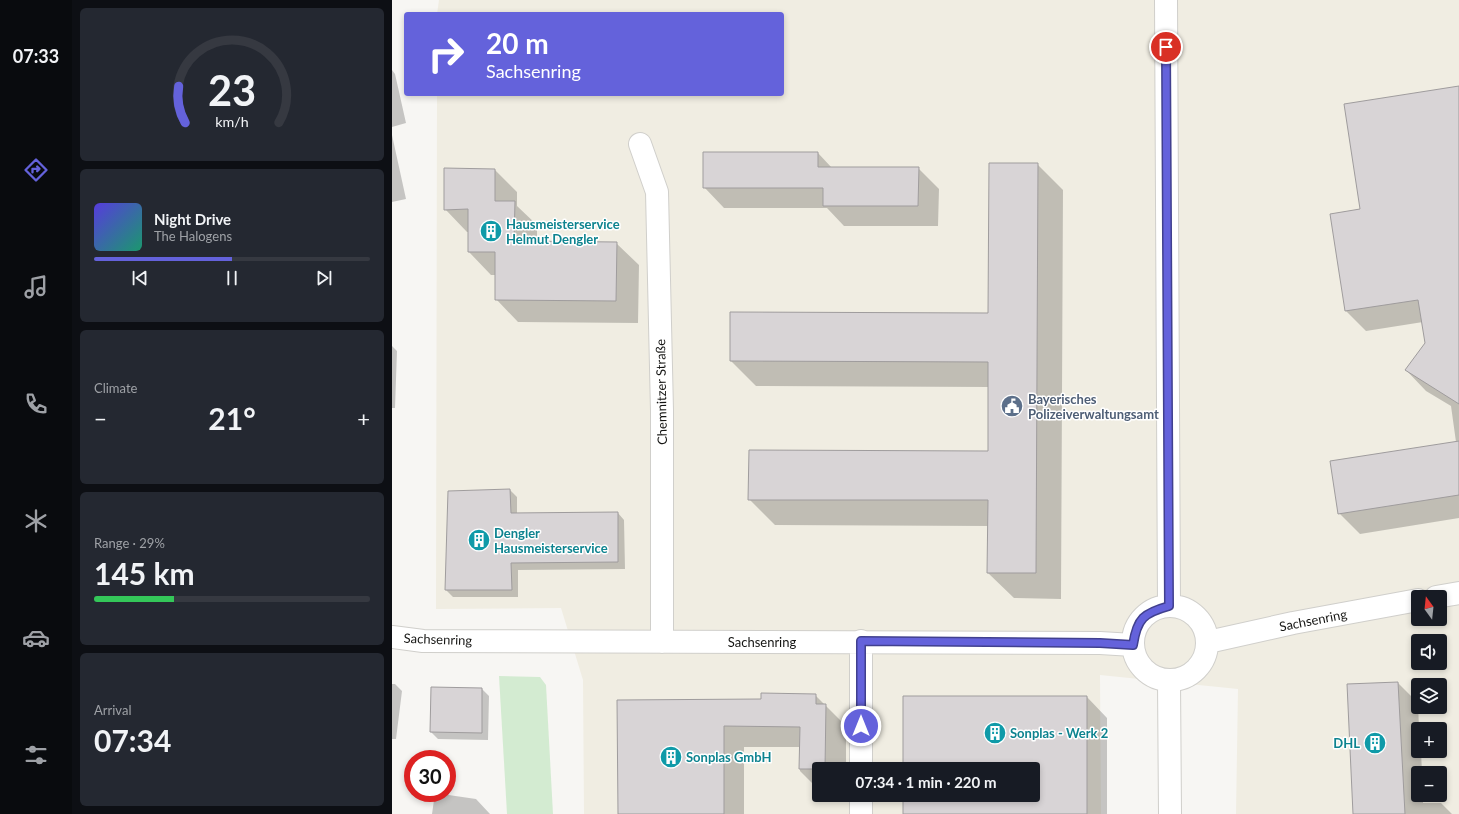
<!DOCTYPE html>
<meta charset="utf-8">
<style>
:root{--surface:#171b24;--page:#242831;--text:#f1f3f6;--muted:#9ea1a6;--line:#363941;--accent:#6462db}
body{margin:0;font-family:Lato,sans-serif;background:var(--page);color:var(--text);height:100vh;display:flex;flex-direction:column;font-size:15px;white-space:nowrap}
*{box-sizing:border-box;margin:0}
p{font-size:13px;color:var(--muted)}
.icon{flex:none;width:22px;height:22px;fill:none;stroke:currentColor;stroke-width:2;stroke-linecap:round;stroke-linejoin:round}
.map{position:relative;flex:1;overflow:hidden}
.drawer{display:flex;flex-direction:column;gap:8px;padding:8px;background:#0d0f14;width:320px}
.drawer>*{flex:none}
.hud{position:absolute;left:12px;top:12px;width:380px;height:84px;border-radius:4px;box-shadow:0 2px 6px #0003;background:#6462db;color:#fff;overflow:hidden}
.needle{width:26px;rotate:345deg}
.buttons{position:absolute;left:1019px;top:590px;display:grid;gap:8px}
.buttons a{display:grid;place-items:center;width:36px;height:36px;border-radius:4px;background:var(--surface);box-shadow:0 2px 6px #0003;font-size:20px}
.speed{position:absolute;left:12px;top:750px;display:flex;gap:8px;font-size:20px;font-weight:700;text-align:center}
.speed>*{display:grid;place-content:center;width:52px;height:52px;border-radius:50%;background:var(--surface);box-shadow:0 2px 6px #0003;line-height:1}
.speed .limit{border:6px solid #d22;background:#fff;color:#111}
.pin{position:absolute;display:grid;place-items:center;width:34px;height:34px;color:#fff;margin:-17px;border:2px solid #fff;border-radius:50%;box-shadow:0 1px 4px #0007}
.me{position:absolute;width:44px;margin:-22px;rotate:0deg;stroke-linejoin:round;filter:drop-shadow(0 0 3px #0008)}
.turn{display:flex;align-items:center;gap:14px;height:84px;padding:0 16px;font-size:18px}
.turn .icon{width:52px;height:52px;stroke-width:2.5}
.turn b{display:block;font-size:28px;line-height:34px}
.big{font-size:30px;font-weight:700;line-height:1.1}
.drawer .card{flex:1;display:flex;flex-direction:column;justify-content:center;gap:6px;min-width:0;padding:0 14px;border-radius:6px;background:var(--page)}
.drawer .dial{align-items:center;gap:0}
.dial svg{height:104px;overflow:visible;fill:none;stroke:var(--line);stroke-width:7;stroke-linecap:round;text-anchor:middle}
.dial text{fill:var(--text);stroke:none}
.song{display:flex;align-items:center;gap:12px}
.cover{width:48px;height:48px;border-radius:6px;background:linear-gradient(135deg,hsl(250 70% 55%),hsl(160 70% 35%))}
.played{height:4px;border-radius:2px;background:linear-gradient(90deg,var(--accent) 50%,var(--line) 50%)}
.keys{display:flex;justify-content:space-around;direction:ltr}
.heat{display:flex;justify-content:space-between;align-items:center;font-size:22px;direction:ltr}
.charge{height:6px;border-radius:3px;background:linear-gradient(90deg,#34c759 29%,var(--line) 0)}
.trip{position:absolute;left:420px;top:762px;width:228px;height:40px;border-radius:4px;background:var(--surface);box-shadow:0 2px 6px #0003;font-weight:700;line-height:40px;text-align:center}
main{display:flex;flex:1;min-height:0}
.menu{display:flex;flex-direction:column;width:72px;justify-content:space-around;align-items:center;background:#090b0e;color:var(--muted)}
.menu .icon{width:28px;height:28px}
.menu .selected{color:var(--accent)}
.menu b{font-size:18px;color:var(--text)}
.map>svg:first-child{display:block}
.built{fill:#f0ede2;fill-rule:evenodd}
.green{fill:#d3ebd1}
.shadow{fill:#0003}
.building{fill:#d8d4d6;stroke:#9f9c9d}
.lines{fill:none;stroke-linecap:round;stroke-linejoin:round}
.minor-casing{stroke:#d0cfcb;stroke-width:24}
.minor{stroke:#fff;stroke-width:22}
.route-casing{stroke:#41408e;stroke-width:10}
.route{stroke:#6462db;stroke-width:7}
.labels{text-anchor:middle;stroke-width:3;stroke-linejoin:round;paint-order:stroke}
.culture-label{font-size:13px;font-weight:bold;fill:#0d838f;stroke:#fff;text-anchor:start}
.street-label{font-size:13px;fill:#151513;stroke:#fff}
.service-label{font-size:13px;font-weight:bold;fill:#4e5e75;stroke:#fff;text-anchor:start}
</style>
<main>
<nav class="menu">
<b>07:33</b>
<svg class="icon selected" aria-label="directions" viewBox="0 0 24 24"><path d="M12 3l9 9-9 9-9-9zM9 14v-3h6M13 9l2 2-2 2"/></svg>
<svg class="icon" aria-label="music" viewBox="0 0 24 24"><path d="M9 18V5l10-2v13"/><circle cx="6" cy="18" r="3"/><circle cx="16" cy="16" r="3"/></svg>
<svg class="icon" aria-label="phone" viewBox="0 0 24 24"><path d="M5 4h4l2 5-3 2q2 4 5 5l2-3 5 2v4C11 20 4 13 5 4z"/></svg>
<svg class="icon" aria-label="climate" viewBox="0 0 24 24"><path d="M12 3v18M4 7l16 10M4 17L20 7"/></svg>
<svg class="icon" aria-label="car" viewBox="0 0 24 24"><path d="M5 17H2v-5l4-1 3-4h7l3 4 3 1v5h-3M9 17h6M6 11h13"/><circle cx="7" cy="17" r="2"/><circle cx="17" cy="17" r="2"/></svg>
<svg class="icon" aria-label="filters" viewBox="0 0 24 24"><path d="M4 7h16M4 17h16"/><circle cx="9" cy="7" r="2"/><circle cx="15" cy="17" r="2"/></svg>
</nav>
<section class="drawer">
<div class="card dial"><svg viewBox="0 0 100 80">
<path d="M14 69A42 42 0 1 1 86 69"/>
<path d="M14 69A42 42 0 0 1 9 41" stroke="#6462db"/>
<text x="50" y="56" font-size="32" font-weight="700">23</text>
<text x="50" y="72" font-size="11">km/h</text>
</svg></div>
<div class="card">
<div class="song"><i class="cover"></i><div><b>Night Drive</b><p>The Halogens</p></div></div>
<div class="played"></div>
<div class="keys"><svg class="icon" aria-label="previous" viewBox="0 0 24 24"><path d="M18 5L8 12l10 7zM5 5v14"/></svg><svg class="icon" aria-label="pause" viewBox="0 0 24 24"><path d="M8 5v14M16 5v14"/></svg><svg class="icon" aria-label="next" viewBox="0 0 24 24"><path d="M6 5l10 7-10 7zM19 5v14"/></svg></div>
</div>
<div class="card"><p>Climate</p>
<div class="heat"><a>−</a><b class="big">21°</b><a>+</a></div>
</div>
<div class="card"><p>Range · 29%</p><b class="big">145 km</b><div class="charge"></div></div>
<div class="card"><p>Arrival</p><b class="big">07:34</b></div>
</section>
<div class="map">
<svg width="1067" height="814" viewBox="0 0 1067 814">
<rect width="100%" height="100%" fill="#f7f6f3"/>
<path class="built" d="M 47,0 L 1067,0 L 1067,814 L 844,814 L 846,689 L 708,675 L 709,814 L 192,814 L 191,680 L 169,608 L 44,609 L 45,94 L 390,94 L 390,14 L 45,14 ZM 1026,597 L 1048,597 L 1048,619 L 1026,619 ZM 1026,641 L 1048,641 L 1048,663 L 1026,663 ZM 1026,685 L 1048,685 L 1048,707 L 1026,707 ZM 1026,729 L 1048,729 L 1048,751 L 1026,751 ZM 427,769 L 641,769 L 641,795 L 427,795 ZM 1026,773 L 1048,773 L 1048,795 L 1026,795 Z"/>
<path class="green" d="M 107,676 L 148,677 L 154,685 L 161,814 L 115,814 Z"/>
<path class="shadow" d="M 0,70 L 3,74 L 14,123 L 0,127 Z
M 1067,87 L 1067,518 L 968,534 L 947,513 L 1064,442 L 1059,406 L 1034,391 L 1014,370 L 1034,343 L 1031,322 L 974,331 L 954,311 L 969,209 Z
M 0,135 L 14,199 L 0,202 Z
M 426,153 L 440,168 L 526,168 L 547,189 L 546,226 L 452,226 L 435,208 L 332,208 L 312,187 Z
M 645,164 L 671,190 L 669,599 L 622,598 L 596,573 L 596,526 L 383,525 L 357,499 L 597,452 L 597,387 L 364,386 L 339,361 L 597,314 Z
M 103,170 L 125,192 L 125,206 L 145,225 L 145,242 L 224,243 L 247,265 L 246,323 L 126,322 L 104,299 L 104,275 L 99,275 L 77,252 L 77,232 L 75,232 L 53,209 Z
M 0,346 L 5,351 L 3,408 L 0,408 Z
M 118,490 L 125,497 L 125,514 L 226,513 L 232,520 L 233,569 L 126,570 L 126,597 L 61,597 L 54,590 Z
M 1006,683 L 1026,703 L 1027,729 L 1026,729 L 1026,751 L 1029,751 L 1030,773 L 1026,773 L 1026,795 L 1031,795 L 1031,803 L 1049,803 L 1060,814 L 962,814 Z
M 0,684 L 3,684 L 10,691 L 4,739 L 0,739 Z
M 90,689 L 97,696 L 96,740 L 46,739 L 39,732 Z
M 423,695 L 454,726 L 454,769 L 427,769 L 427,790 L 408,771 L 408,747 L 352,747 L 352,814 L 227,814 L 226,701 L 370,700 Z
M 695,697 L 715,718 L 715,814 L 512,814 L 512,795 L 641,795 L 641,769 L 512,769 Z
M 43,793 L 84,799 L 98,814 L 40,814 Z"/>
<path class="building" d="M 1067,86 L 1067,404 L 1013,370 L 1033,343 L 1026,300 L 953,311 L 938,214 L 968,209 L 952,104 Z
M 311,152 L 426,152 L 426,167 L 527,167 L 526,206 L 431,206 L 431,188 L 311,188 Z
M 597,163 L 646,163 L 644,573 L 595,573 L 596,500 L 356,500 L 357,450 L 596,451 L 596,362 L 338,361 L 338,312 L 596,313 Z
M 52,168 L 103,169 L 103,201 L 123,201 L 122,241 L 225,242 L 224,301 L 103,300 L 103,252 L 76,252 L 76,209 L 52,210 Z
M 1067,441 L 1067,495 L 946,514 L 938,461 Z
M 118,489 L 119,513 L 226,512 L 226,562 L 119,563 L 120,590 L 53,590 L 56,491 Z
M 1006,682 L 1013,814 L 961,814 L 955,684 Z
M 39,687 L 90,688 L 90,733 L 38,732 Z
M 369,693 L 424,694 L 424,704 L 434,704 L 433,769 L 407,769 L 408,727 L 332,726 L 332,814 L 226,814 L 225,700 L 369,699 Z
M 511,696 L 695,696 L 695,814 L 511,814 L 511,795 L 641,795 L 641,769 L 511,769 Z"/>
<g class="lines">
<g class="minor-casing">
<path id="minor" d="M 774,0 L 777,606
M 248,144 L 265,192 L 270,411 L 270,642
M 1044,597 L 1067,593
M741 643a37 37 0 1 1 74 0a37 37 0 1 1-74 0Z
M 0,637 L 31,641 L 708,643 L 741,645
M 469,641 L 469,769
M 816,642 L 901,623 L 1026,600
M 777,681 L 778,814
M 469,795 L 469,814"/>
</g>
<use href="#minor" class="minor"/>
</g>
<g class="lines">
<g class="route-casing">
<path id="route" d="M 469,726 L 469,641 L 708,643 L 741,645 C 745,618 752,613 777,606 L 774,47"/>
</g>
<use href="#route" class="route"/>
</g>
<defs>
<g id="building-disc" transform="scale(1.15)"><circle r="9.5" fill="#0f9aa8" stroke="#fff"/><path d="M-4-6H4V6H1V3H-1V6H-4ZM-2.5-4.3h1.7v1.8h-1.7ZM.8-4.3h1.7v1.8H.8ZM-2.5-1h1.7V.8h-1.7ZM.8-1h1.7V.8H.8Z" fill="#fff"/></g>
<g id="civic-disc" transform="scale(1.15)"><circle r="9.5" fill="#5c6f8a" stroke="#fff"/><path d="M-.6-6.5H3V-4.5H.6V-3L4-1V1h2V6H-6V1h2V-1L-.6-3ZM-1.2 2.5V6h2.4V2.5Z" fill="#fff"/></g>
</defs>
<g fill-rule="evenodd">
<use href="#building-disc" x="99" y="231"/>
<use href="#civic-disc" x="620" y="406"/>
<use href="#building-disc" x="87" y="540"/>
<use href="#building-disc" x="603" y="733"/>
<use href="#building-disc" x="983" y="743"/>
<use href="#building-disc" x="279" y="757"/>
</g>
<g class="labels">
<g class="culture-label">
<text x="114" y="229">Hausmeisterservice<tspan x="114" dy="15">Helmut Dengler</tspan></text>
<text x="102" y="538">Dengler<tspan x="102" dy="15">Hausmeisterservice</tspan></text>
<text x="618" y="738">Sonplas - Werk 2</text>
<text x="968" y="748" text-anchor="end">DHL</text>
<text x="294" y="762">Sonplas GmbH</text>
</g>
<g class="street-label">
<text transform="translate(269 392) rotate(-91)" y="5">Chemnitzer Straße</text>
<text transform="translate(921 620) rotate(-11)" y="5">Sachsenring</text>
<text transform="translate(46 639) rotate(2)" y="5">Sachsenring</text>
<text x="370" y="647">Sachsenring</text>
</g>
<g class="service-label">
<text x="636" y="404">Bayerisches<tspan x="636" dy="15">Polizeiverwaltungsamt</tspan></text>
</g>
</g>
</svg>
<div class="buttons">
<a><svg class="needle" viewBox="-14 -14 28 28"><path d="M0-13l5 13h-10z" fill="#e53935"/><path d="M0 13l5-13h-10z" fill="#9ea1a6"/></svg></a>
<a><svg class="icon" aria-label="sound" viewBox="0 0 24 24"><path d="M4 9h4l5-4v14l-5-4H4zM17 9q2 3 0 6"/></svg></a>
<a><svg class="icon" aria-label="layers" viewBox="0 0 24 24"><path d="M12 4l9 5-9 5-9-5zM3 14l9 5 9-5"/></svg></a>
<a>+</a>
<a>−</a>
</div>
<div class="speed"><div class="limit">30</div></div>
<div class="pin" style="left:774px;top:47px;background:#d93025"><svg class="icon" aria-label="arrive" viewBox="0 0 24 24"><path d="M6 21V4h12l-3 4 3 4H6"/></svg></div>
<svg class="me" style="left:469px;top:726px" viewBox="-20 -20 40 40"><circle r="17" fill="#6462db" stroke="#fff" stroke-width="3"/><path d="M0-11L8 9 0 5-8 9z" fill="#fff"/></svg>
<div class="trip">07:34 · 1 min · 220 m</div>
<div class="hud">
<div class="turn"><svg class="icon" aria-label="right" viewBox="0 0 24 24"><path d="M7 20v-9h11M14 6l5 5-5 5"/></svg><div><b>20 m</b>Sachsenring</div></div>
</div>
</div>
</main>
